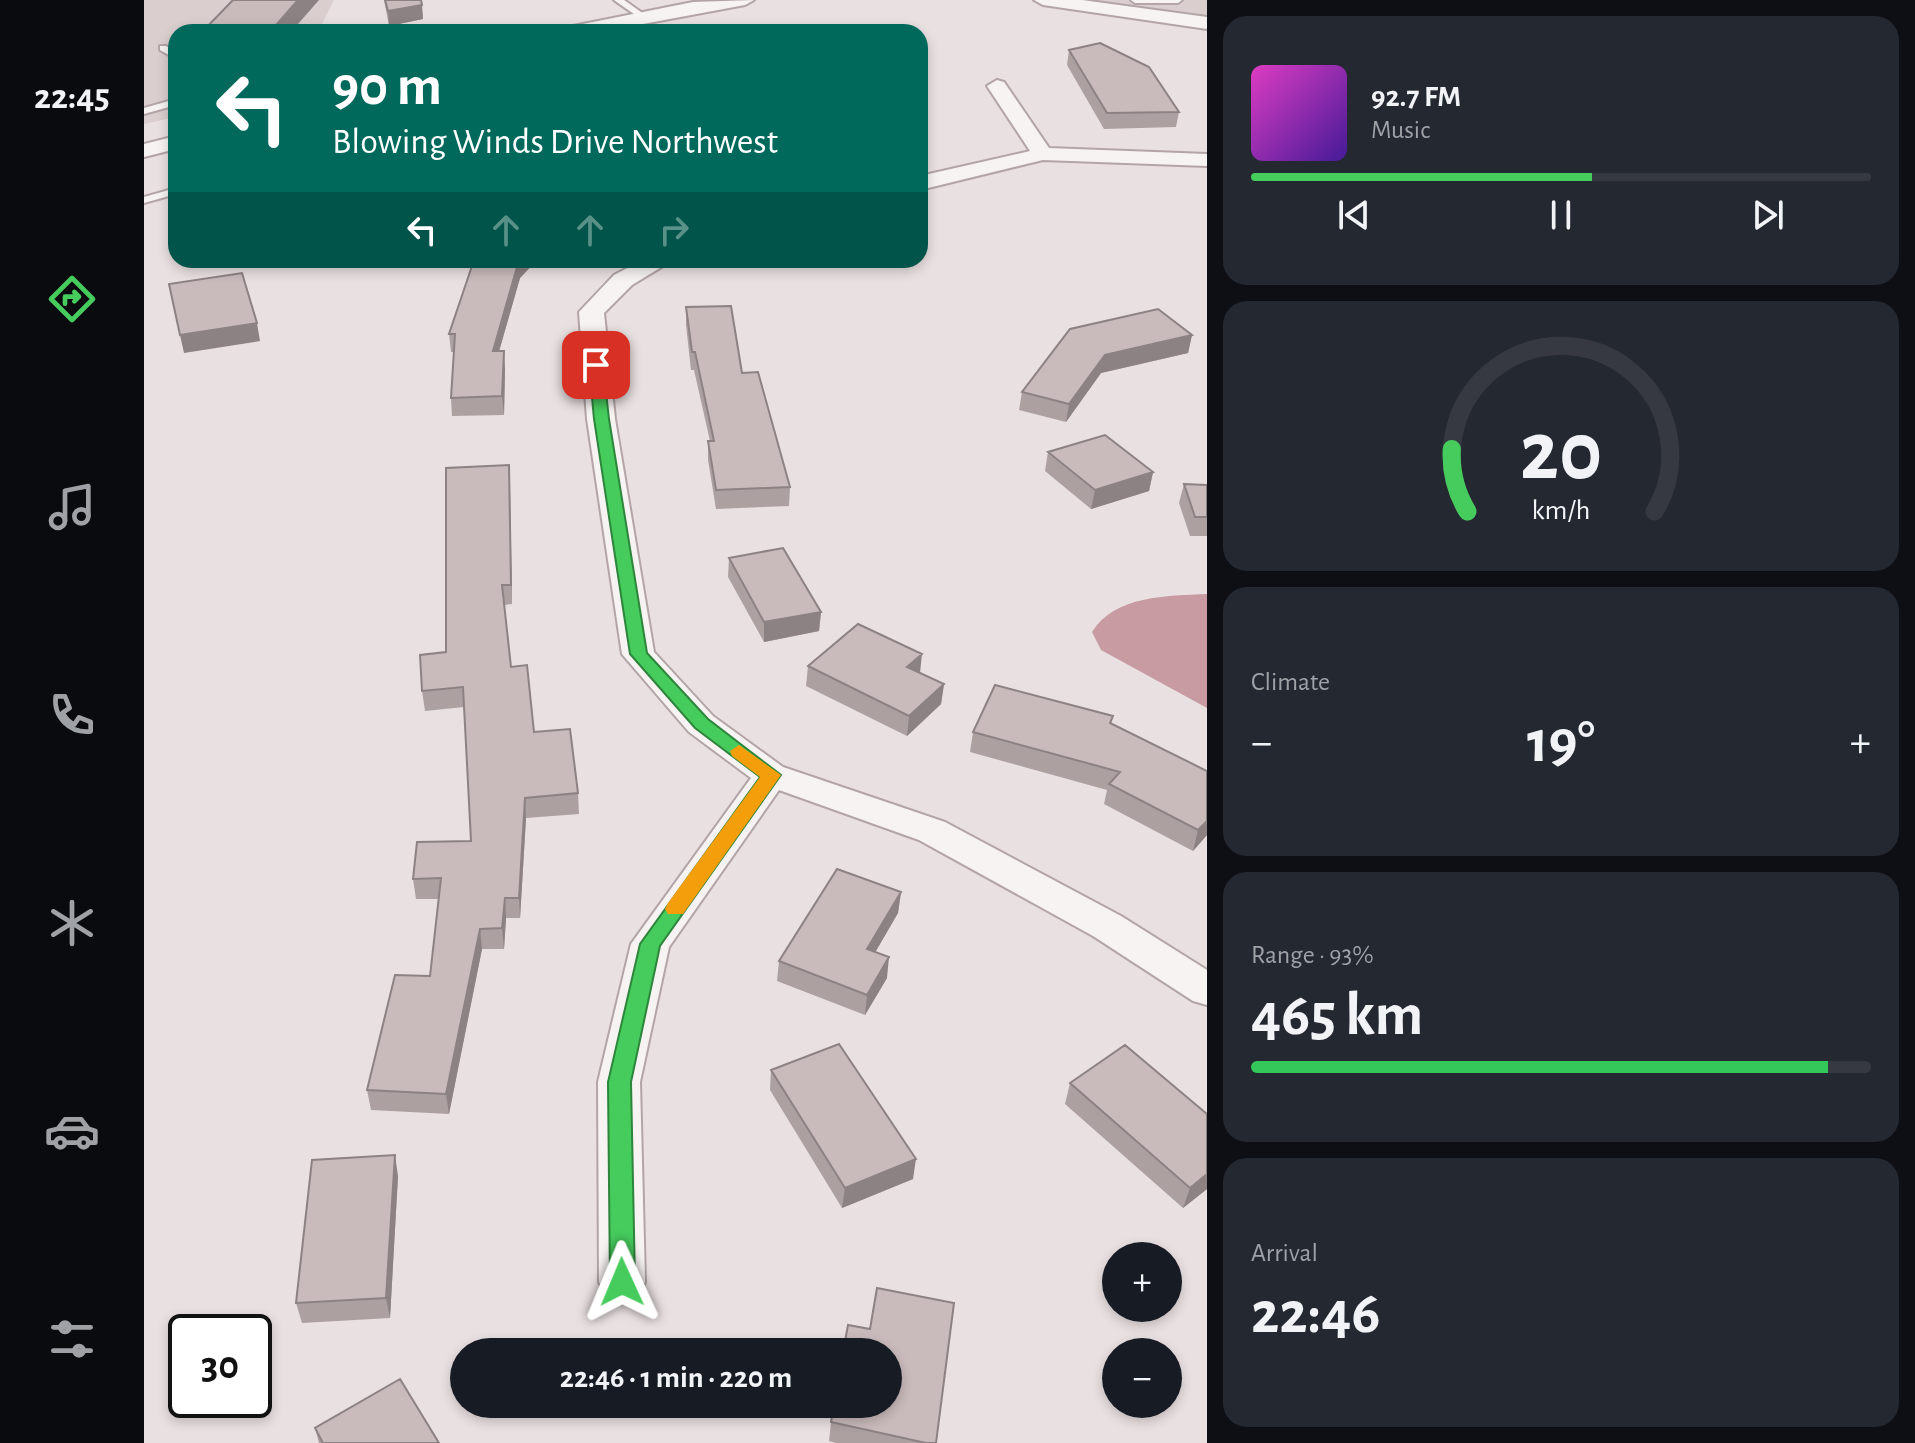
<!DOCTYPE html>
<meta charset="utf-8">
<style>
:root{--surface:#171b24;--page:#242831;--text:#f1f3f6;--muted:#9ea1a6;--line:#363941;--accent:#46cc5d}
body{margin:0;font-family:"Alegreya Sans",sans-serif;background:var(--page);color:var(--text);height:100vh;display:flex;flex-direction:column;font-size:30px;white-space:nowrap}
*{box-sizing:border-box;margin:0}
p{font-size:26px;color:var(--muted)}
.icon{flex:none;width:44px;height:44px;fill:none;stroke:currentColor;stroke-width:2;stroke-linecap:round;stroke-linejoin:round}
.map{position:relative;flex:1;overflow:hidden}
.drawer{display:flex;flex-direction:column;gap:16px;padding:16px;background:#0d0f14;width:708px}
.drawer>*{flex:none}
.guide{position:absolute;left:24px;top:24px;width:760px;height:244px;border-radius:24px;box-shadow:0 4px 12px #0003;background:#00695c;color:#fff;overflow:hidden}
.fabs{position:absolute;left:958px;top:1242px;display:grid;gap:16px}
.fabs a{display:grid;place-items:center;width:80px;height:80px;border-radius:50%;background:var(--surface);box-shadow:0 4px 12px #0003;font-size:40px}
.speed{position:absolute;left:24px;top:1314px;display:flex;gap:16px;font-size:40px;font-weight:700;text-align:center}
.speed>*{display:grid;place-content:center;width:104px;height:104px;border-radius:50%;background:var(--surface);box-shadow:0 4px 12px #0003;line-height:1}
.speed .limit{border:4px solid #111;border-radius:12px;background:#fff;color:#111}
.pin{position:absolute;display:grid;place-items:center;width:68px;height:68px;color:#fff;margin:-34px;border-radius:16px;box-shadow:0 4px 12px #0006}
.me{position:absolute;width:88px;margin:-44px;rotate:359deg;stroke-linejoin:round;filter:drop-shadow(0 0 6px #0008)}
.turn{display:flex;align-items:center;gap:28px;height:168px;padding:0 32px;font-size:36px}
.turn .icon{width:104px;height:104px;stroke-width:2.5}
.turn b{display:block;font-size:56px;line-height:68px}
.lanes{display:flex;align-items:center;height:76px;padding:0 32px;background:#0003;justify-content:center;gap:40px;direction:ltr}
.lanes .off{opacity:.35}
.big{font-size:60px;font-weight:600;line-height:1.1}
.drawer .card{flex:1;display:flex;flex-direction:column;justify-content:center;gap:12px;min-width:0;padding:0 28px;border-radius:24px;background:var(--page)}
.drawer .dial{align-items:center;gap:0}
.dial svg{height:208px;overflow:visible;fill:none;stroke:var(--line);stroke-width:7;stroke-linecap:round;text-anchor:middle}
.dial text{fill:var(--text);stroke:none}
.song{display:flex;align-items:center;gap:24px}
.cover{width:96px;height:96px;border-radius:12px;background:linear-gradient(135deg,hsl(310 70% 55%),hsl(260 70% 35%))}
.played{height:8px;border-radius:4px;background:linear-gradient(90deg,var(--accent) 55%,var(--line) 55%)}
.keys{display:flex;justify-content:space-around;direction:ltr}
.heat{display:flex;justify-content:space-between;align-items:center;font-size:44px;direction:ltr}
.charge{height:12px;border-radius:6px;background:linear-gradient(90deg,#34c759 93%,var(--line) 0)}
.trip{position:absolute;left:306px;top:1338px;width:452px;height:80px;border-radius:40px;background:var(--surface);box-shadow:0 4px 12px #0003;font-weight:600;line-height:80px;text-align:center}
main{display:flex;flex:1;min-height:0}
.dock{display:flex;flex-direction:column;width:144px;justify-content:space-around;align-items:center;background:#090b0e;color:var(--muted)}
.dock .icon{width:56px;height:56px}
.dock .selected{color:var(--accent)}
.dock b{font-size:36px;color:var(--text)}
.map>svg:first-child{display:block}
.built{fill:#dbcecf}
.water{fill:#c89ba3}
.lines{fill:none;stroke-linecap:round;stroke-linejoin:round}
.service-casing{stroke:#b3a5a6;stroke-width:4}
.minor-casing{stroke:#b3a5a6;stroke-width:4}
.service{fill:#f7f3f3;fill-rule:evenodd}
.minor{fill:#f7f3f3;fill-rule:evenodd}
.wall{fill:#ada0a1}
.shaded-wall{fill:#8d8283}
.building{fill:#c9babb;stroke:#8d8283;stroke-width:2}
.route{fill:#46cc5d;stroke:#2e853c;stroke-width:2}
.slow{fill:#f59e0b}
</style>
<main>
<nav class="dock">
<b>22:45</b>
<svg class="icon selected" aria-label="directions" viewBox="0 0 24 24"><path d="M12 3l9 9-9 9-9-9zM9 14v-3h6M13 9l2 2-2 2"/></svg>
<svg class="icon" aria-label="music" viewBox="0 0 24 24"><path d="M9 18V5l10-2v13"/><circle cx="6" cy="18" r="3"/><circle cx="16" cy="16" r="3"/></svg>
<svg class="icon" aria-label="phone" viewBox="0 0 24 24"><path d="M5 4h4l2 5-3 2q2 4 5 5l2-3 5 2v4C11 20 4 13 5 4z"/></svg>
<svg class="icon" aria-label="climate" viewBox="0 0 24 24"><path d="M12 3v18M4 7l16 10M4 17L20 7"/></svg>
<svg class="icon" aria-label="car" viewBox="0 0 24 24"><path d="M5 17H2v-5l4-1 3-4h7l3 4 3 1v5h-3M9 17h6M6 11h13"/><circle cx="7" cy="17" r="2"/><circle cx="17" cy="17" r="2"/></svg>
<svg class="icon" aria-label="filters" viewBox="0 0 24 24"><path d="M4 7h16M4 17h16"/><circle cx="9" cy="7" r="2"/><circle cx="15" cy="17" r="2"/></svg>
</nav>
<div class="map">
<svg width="1063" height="1443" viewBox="0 0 1063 1443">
<rect width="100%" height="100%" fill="#e9e0e1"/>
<path class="built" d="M 0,0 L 190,0 L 174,32 L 32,32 L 32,117 L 0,124 Z
M 942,0 L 1063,0 L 1063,18 Z"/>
<path class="water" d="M 1063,594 L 1063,708 L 957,650 L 948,632 C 971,595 1023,596 1063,594 Z"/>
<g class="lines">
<g class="service-casing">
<path id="service" d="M 470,0 L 480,0 L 504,17 L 497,19 Z
M 987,0 L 1038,0 L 1034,3 L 991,3 Z
M 16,46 L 22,46 L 32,52 L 32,59 L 16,50 Z
M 32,99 L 32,105 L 0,114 L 0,108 Z
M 32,188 L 32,194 L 0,203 L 0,197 Z"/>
</g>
<g class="minor-casing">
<path id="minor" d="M 610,0 L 601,5 L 456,32 L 420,32 L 429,26 L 549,2 Z
M 890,0 L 938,0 L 1063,17 L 1063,29 L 899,5 Z
M 853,80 L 860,82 L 905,148 L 1063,154 L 1063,166 L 899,160 L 776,190 L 776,176 L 886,151 L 843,86 Z
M 32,136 L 32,149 L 0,157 L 0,144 Z
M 499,260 L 529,260 L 488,285 L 460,313 L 471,419 L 510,652 L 569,716 L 639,767 L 801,822 L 977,916 L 1063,970 L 1063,1005 L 1049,1001 L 949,936 L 775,840 L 635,790 L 525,947 L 496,1082 L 501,1282 L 494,1297 L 478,1303 L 462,1297 L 455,1282 L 454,1082 L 487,944 L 607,778 L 545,732 L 478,654 L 443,419 L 435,312 L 470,275 Z"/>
</g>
<use href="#service" class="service"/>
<use href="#minor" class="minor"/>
</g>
<path class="wall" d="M 240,0 L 277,0 L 279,19 L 245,26 Z
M 925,50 L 1035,112 L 1032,127 L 960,129 L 923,65 Z
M 330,260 L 393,260 L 376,278 L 355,351 L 361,369 L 360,415 L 308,416 L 307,398 L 310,352 L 307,352 L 305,334 Z
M 542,307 L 598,373 L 646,487 L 645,506 L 572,509 L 564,460 L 564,441 L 566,441 L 550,370 L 547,370 L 542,325 Z
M 1048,335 L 1044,353 L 957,373 L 922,422 L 875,410 L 878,392 Z
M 904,452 L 1009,472 L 1005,491 L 947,509 L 901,471 Z
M 365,465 L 368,604 L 360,605 L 367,667 L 390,732 L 434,793 L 435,814 L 382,818 L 376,918 L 362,918 L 360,949 L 338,949 L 305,1114 L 227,1110 L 223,1090 L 286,976 L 295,899 L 272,899 L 269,879 L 327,841 L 320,707 L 281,711 L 278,691 L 302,652 Z
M 1040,484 L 1063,485 L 1063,536 L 1046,536 L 1035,503 Z
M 585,558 L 677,612 L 675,631 L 620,642 L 584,577 Z
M 664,666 L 800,684 L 797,704 L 763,736 L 662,686 Z
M 969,716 L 967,724 L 1063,771 L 1063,835 L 1049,851 L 960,804 L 963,790 L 826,752 L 829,732 Z
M 757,892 L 754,913 L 731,952 L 743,978 L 721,1015 L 633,981 L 635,961 Z
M 627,1070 L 769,1179 L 698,1208 L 626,1090 Z
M 926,1083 L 1063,1189 L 1039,1208 L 921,1104 Z
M 254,1176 L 246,1318 L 158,1323 L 152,1303 Z
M 687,1422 L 792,1443 L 692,1443 L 685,1441 Z
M 171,1428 L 295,1443 L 175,1443 Z"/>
<path class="shaded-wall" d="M 154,0 L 175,0 L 147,32 L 126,32 Z
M 278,5 L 279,19 L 245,26 L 244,11 Z
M 375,260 L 393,260 L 376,278 L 350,369 L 349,351 Z
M 113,323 L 116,341 L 40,353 L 36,335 Z
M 1048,335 L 1044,353 L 957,373 L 922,422 L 925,404 L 961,355 Z
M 360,351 L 361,369 L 360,415 L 358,396 Z
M 365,465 L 366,484 L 368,604 L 367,585 Z
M 1009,472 L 1005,491 L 947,509 L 951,490 Z
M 677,612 L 675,631 L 620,642 L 620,622 Z
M 778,654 L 776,673 L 763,667 Z
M 800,684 L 797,704 L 763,736 L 765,716 Z
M 381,798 L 382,818 L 376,918 L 375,898 Z
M 1063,821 L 1063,835 L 1049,851 L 1054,830 Z
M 757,892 L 754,913 L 721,970 L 723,949 Z
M 361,898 L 362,918 L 360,949 L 358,928 Z
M 336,929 L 338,949 L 305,1114 L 302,1094 Z
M 745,957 L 743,978 L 721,1015 L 723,995 Z
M 251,1155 L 254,1176 L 246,1318 L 242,1298 Z
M 772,1159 L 769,1179 L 698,1208 L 701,1188 Z
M 1063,1174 L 1063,1189 L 1039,1208 L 1046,1188 Z"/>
<path class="building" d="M 89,0 L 154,0 L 126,32 L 58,32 Z
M 241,0 L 277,0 L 278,5 L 244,11 Z
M 956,43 L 1005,67 L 1035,112 L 963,113 L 925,50 Z
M 330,260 L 375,260 L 349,351 L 360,351 L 358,396 L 307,398 L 311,334 L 305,334 Z
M 98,273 L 113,323 L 36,335 L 25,284 Z
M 587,306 L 598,373 L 614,372 L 646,487 L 572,490 L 564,441 L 570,441 L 551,352 L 548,352 L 542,307 Z
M 1014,309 L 1048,335 L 961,355 L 925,404 L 878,392 L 926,329 Z
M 961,435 L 1009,472 L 951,490 L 904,452 Z
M 365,465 L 367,585 L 358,585 L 367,667 L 383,665 L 390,732 L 426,729 L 434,793 L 381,798 L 375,898 L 361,898 L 358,928 L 336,929 L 302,1094 L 223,1090 L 251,975 L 286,976 L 297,878 L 269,879 L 273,842 L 327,841 L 319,687 L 278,691 L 276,655 L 302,652 L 302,468 Z
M 1040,484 L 1063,485 L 1063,517 L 1051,517 Z
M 639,548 L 677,612 L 620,622 L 585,558 Z
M 714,624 L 778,654 L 763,667 L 800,684 L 765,716 L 664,666 Z
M 851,685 L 969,716 L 966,723 L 1063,771 L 1063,821 L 1054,830 L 965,784 L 976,772 L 829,732 Z
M 693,869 L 757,892 L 723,949 L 745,957 L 723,995 L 635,961 Z
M 695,1044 L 772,1159 L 701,1188 L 627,1070 Z
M 981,1045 L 1063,1114 L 1063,1174 L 1046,1188 L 926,1083 Z
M 251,1155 L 242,1298 L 152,1303 L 168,1160 Z
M 733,1288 L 810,1303 L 792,1443 L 782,1443 L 687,1422 L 690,1404 L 744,1404 L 744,1352 L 699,1352 L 704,1325 L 726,1329 Z
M 256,1379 L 295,1443 L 179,1443 L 171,1428 Z"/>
<path class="route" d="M 452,361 L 459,365 L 465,419 L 503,653 L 564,719 L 637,775 L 516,946 L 487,1082 L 491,1282 L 487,1289 L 478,1293 L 469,1289 L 466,1282 L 464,1082 L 496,944 L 616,777 L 551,728 L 486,654 L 450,419 L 445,365 Z"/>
<path class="slow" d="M 595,745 L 637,775 L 539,914 L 524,914 L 521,909 L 524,903 L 616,777 L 588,756 L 586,751 Z"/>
</svg>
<div class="fabs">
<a>+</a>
<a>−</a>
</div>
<div class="speed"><div class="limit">30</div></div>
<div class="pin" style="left:452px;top:365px;background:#d93025"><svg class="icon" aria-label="arrive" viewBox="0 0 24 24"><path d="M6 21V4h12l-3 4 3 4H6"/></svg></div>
<svg class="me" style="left:478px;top:1282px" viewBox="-20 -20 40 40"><path d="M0-17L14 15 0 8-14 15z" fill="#46cc5d" stroke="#fff" stroke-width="4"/></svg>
<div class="trip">22:46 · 1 min · 220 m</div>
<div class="guide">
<div class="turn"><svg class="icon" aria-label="left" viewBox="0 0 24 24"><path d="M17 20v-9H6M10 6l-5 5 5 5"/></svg><div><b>90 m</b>Blowing Winds Drive Northwest</div></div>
<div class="lanes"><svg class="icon" aria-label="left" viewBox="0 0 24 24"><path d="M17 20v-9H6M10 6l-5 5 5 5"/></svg><svg class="icon off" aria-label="ahead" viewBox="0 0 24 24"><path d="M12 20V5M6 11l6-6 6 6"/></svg><svg class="icon off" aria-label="ahead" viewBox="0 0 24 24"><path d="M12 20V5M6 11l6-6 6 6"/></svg><svg class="icon off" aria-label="right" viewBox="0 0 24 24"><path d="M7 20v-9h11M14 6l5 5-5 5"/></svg></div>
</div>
</div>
<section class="drawer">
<div class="card">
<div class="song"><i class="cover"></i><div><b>92.7 FM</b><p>Music</p></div></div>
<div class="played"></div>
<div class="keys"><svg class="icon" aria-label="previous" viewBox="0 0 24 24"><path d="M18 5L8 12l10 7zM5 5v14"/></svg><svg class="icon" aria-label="pause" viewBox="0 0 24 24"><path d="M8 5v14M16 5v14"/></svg><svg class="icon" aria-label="next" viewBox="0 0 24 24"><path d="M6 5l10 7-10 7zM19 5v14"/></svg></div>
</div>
<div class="card dial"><svg viewBox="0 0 100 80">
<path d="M14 69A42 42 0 1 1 86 69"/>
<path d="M14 69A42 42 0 0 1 8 45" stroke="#46cc5d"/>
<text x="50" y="56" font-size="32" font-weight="700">20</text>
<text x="50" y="72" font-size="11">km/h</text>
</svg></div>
<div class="card"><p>Climate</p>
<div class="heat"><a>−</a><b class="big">19°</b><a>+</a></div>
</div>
<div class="card"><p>Range · 93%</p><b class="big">465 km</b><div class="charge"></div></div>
<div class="card"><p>Arrival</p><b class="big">22:46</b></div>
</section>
</main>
